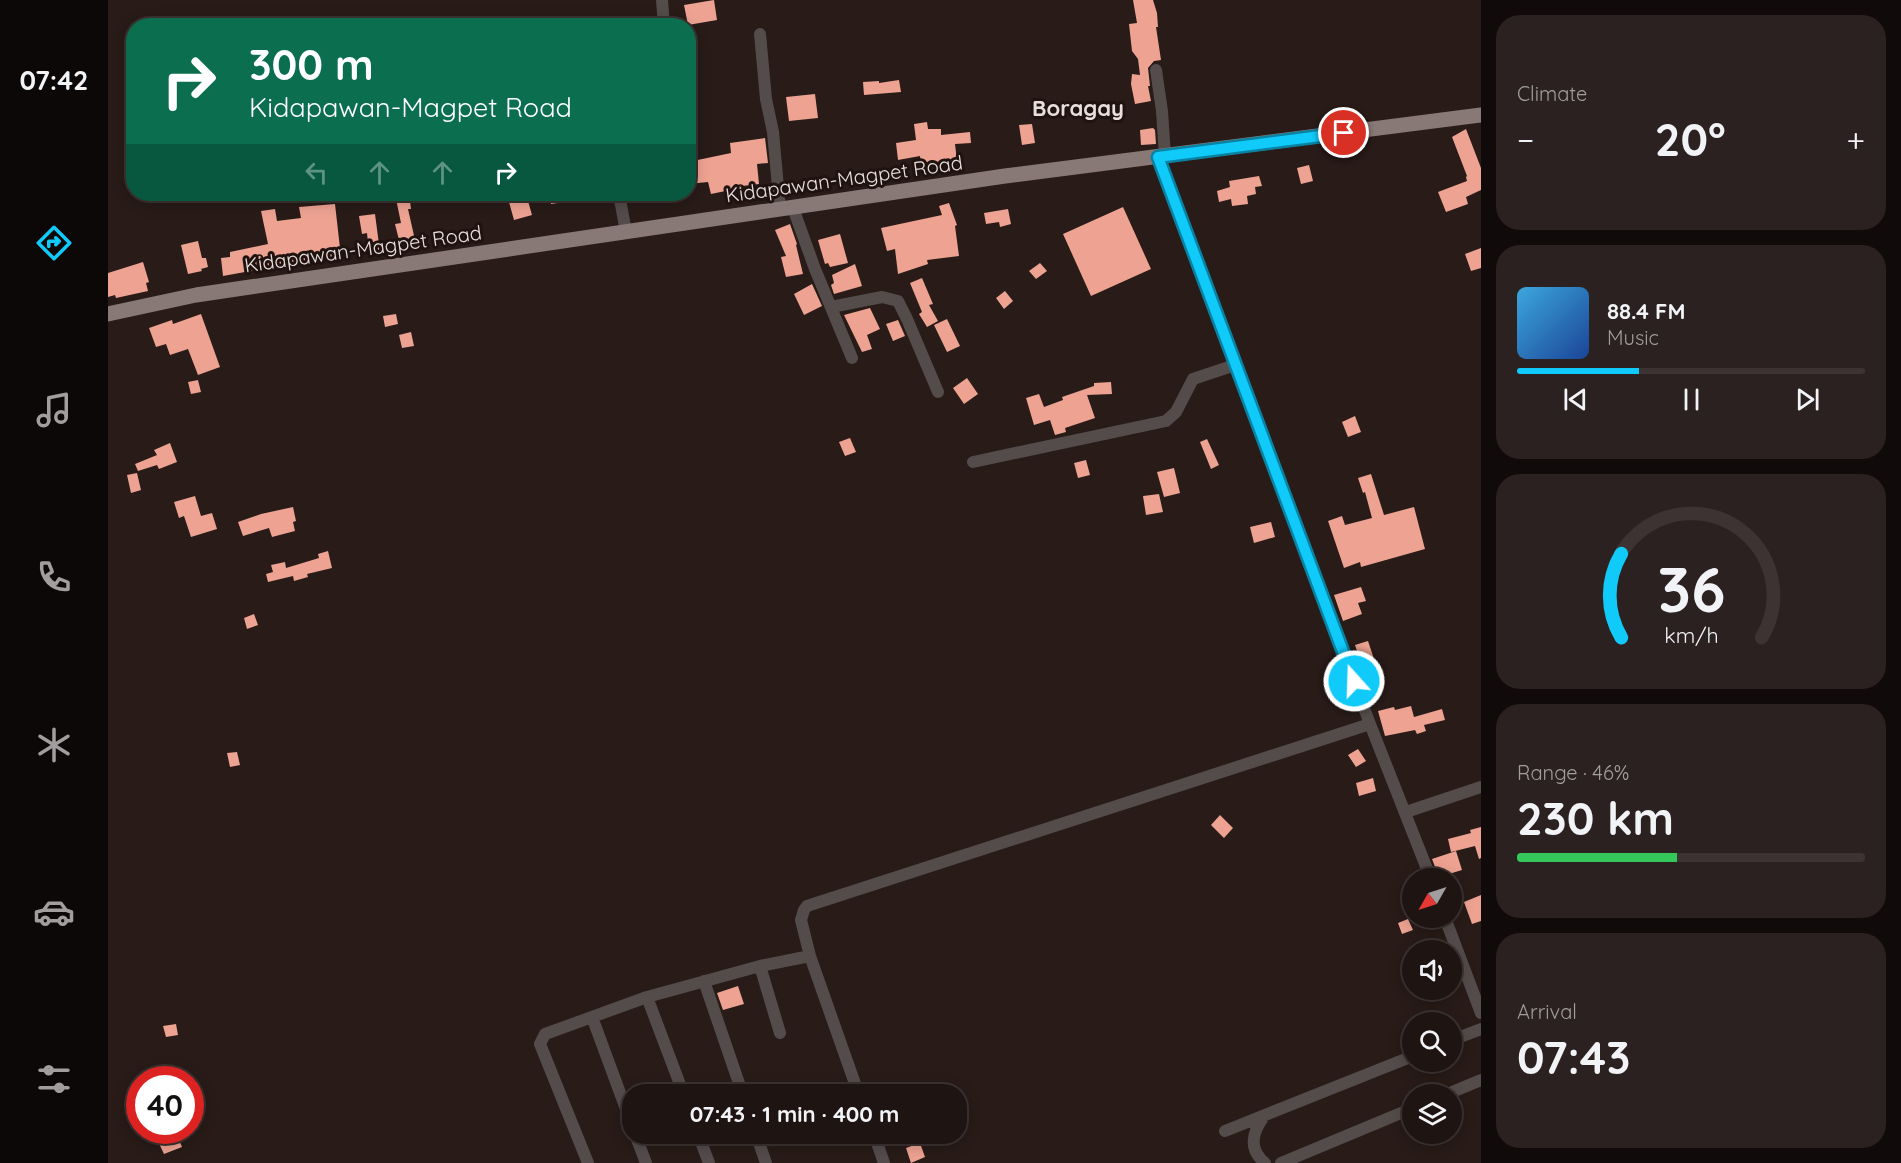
<!DOCTYPE html>
<meta charset="utf-8">
<style>
:root{--surface:#1e1412;--page:#2b2120;--text:#f1f3f6;--muted:#a19e9f;--line:#3c3332;--accent:#10cafa}
body{margin:0;font-family:Quicksand,sans-serif;background:var(--page);color:var(--text);height:100vh;display:flex;flex-direction:column;font-size:22px;white-space:nowrap}
*{box-sizing:border-box;margin:0}
p{font-size:20px;color:var(--muted)}
.icon{flex:none;width:33px;height:33px;fill:none;stroke:currentColor;stroke-width:2;stroke-linecap:round;stroke-linejoin:round}
.map{position:relative;flex:1;overflow:hidden}
.sheet{display:flex;flex-direction:column;gap:15px;padding:15px;background:#100b0a;width:420px}
.sheet>*{flex:none}
.top-card{position:absolute;left:18px;top:18px;width:570px;height:183px;border-radius:24px;box-shadow:0 3px 15px #0003,0 0 0 2px var(--line);background:#0b6e4f;color:#fff;overflow:hidden}
.needle{width:39px;rotate:231deg}
.controls{position:absolute;left:1294px;top:868px;display:grid;gap:12px}
.controls a{display:grid;place-items:center;width:60px;height:60px;border-radius:50%;background:var(--surface);box-shadow:0 3px 15px #0003,0 0 0 2px var(--line);font-size:30px}
.speed{position:absolute;left:18px;top:1066px;display:flex;gap:12px;font-size:30px;font-weight:700;text-align:center}
.speed>*{display:grid;place-content:center;width:78px;height:78px;border-radius:50%;background:var(--surface);box-shadow:0 3px 15px #0003,0 0 0 2px var(--line);line-height:1}
.speed .limit{border:9px solid #d22;background:#fff;color:#111}
.pin{position:absolute;display:grid;place-items:center;width:51px;height:51px;color:#fff;margin:-26px;border:3px solid #fff;border-radius:50%;box-shadow:0 2px 6px #0007}
.me{position:absolute;width:66px;margin:-33px;rotate:340deg;stroke-linejoin:round;filter:drop-shadow(0 0 4px #0008)}
.turn{display:flex;align-items:center;gap:21px;height:126px;padding:0 24px;font-size:27px}
.turn .icon{width:78px;height:78px;stroke-width:2.5}
.turn b{display:block;font-size:42px;line-height:51px}
.lanes{display:flex;align-items:center;height:57px;padding:0 24px;background:#0003;justify-content:center;gap:30px;direction:ltr}
.lanes .off{opacity:.35}
.big{font-size:45px;font-weight:700;line-height:1.1}
.sheet .widget{flex:1;display:flex;flex-direction:column;justify-content:center;gap:9px;min-width:0;padding:0 21px;border-radius:24px;background:var(--page)}
.sheet .dial{align-items:center;gap:0}
.dial svg{height:156px;overflow:visible;fill:none;stroke:var(--line);stroke-width:7;stroke-linecap:round;text-anchor:middle}
.dial text{fill:var(--text);stroke:none}
.song{display:flex;align-items:center;gap:18px}
.cover{width:72px;height:72px;border-radius:9px;background:linear-gradient(135deg,hsl(200 70% 55%),hsl(220 70% 35%))}
.played{height:6px;border-radius:3px;background:linear-gradient(90deg,var(--accent) 35%,var(--line) 35%)}
.keys{display:flex;justify-content:space-around;direction:ltr}
.heat{display:flex;justify-content:space-between;align-items:center;font-size:33px;direction:ltr}
.charge{height:9px;border-radius:4px;background:linear-gradient(90deg,#34c759 46%,var(--line) 0)}
.trip{position:absolute;left:514px;top:1084px;width:345px;height:60px;border-radius:24px;background:var(--surface);box-shadow:0 3px 15px #0003,0 0 0 2px var(--line);font-weight:700;line-height:60px;text-align:center}
main{display:flex;flex:1;min-height:0}
.menu{display:flex;flex-direction:column;width:108px;justify-content:space-around;align-items:center;background:#0c0807;color:var(--muted)}
.menu .icon{width:42px;height:42px}
.menu .current{color:var(--accent)}
.menu b{font-size:27px;color:var(--text)}
.map>svg:first-child{display:block}
.building{fill:#eea392}
.lines{fill:none;stroke-linecap:round;stroke-linejoin:round}
.minor{stroke:#534c4b;stroke-width:12}
.major{stroke:#887976;stroke-width:15}
.route-casing{stroke:#0a83a2;stroke-width:15}
.route{stroke:#10cafa;stroke-width:10}
.labels{text-anchor:middle;stroke-width:6;stroke-linejoin:round;paint-order:stroke}
.street-label{font-size:20px;fill:#e8dfdd;stroke:#1f120f}
.quarter-label{font-size:22px;font-weight:bold;fill:#e8dfdd;stroke:#1f120f}
</style>
<main>
<nav class="menu">
<b>07:42</b>
<svg class="icon current" aria-label="directions" viewBox="0 0 24 24"><path d="M12 3l9 9-9 9-9-9zM9 14v-3h6M13 9l2 2-2 2"/></svg>
<svg class="icon" aria-label="music" viewBox="0 0 24 24"><path d="M9 18V5l10-2v13"/><circle cx="6" cy="18" r="3"/><circle cx="16" cy="16" r="3"/></svg>
<svg class="icon" aria-label="phone" viewBox="0 0 24 24"><path d="M5 4h4l2 5-3 2q2 4 5 5l2-3 5 2v4C11 20 4 13 5 4z"/></svg>
<svg class="icon" aria-label="climate" viewBox="0 0 24 24"><path d="M12 3v18M4 7l16 10M4 17L20 7"/></svg>
<svg class="icon" aria-label="car" viewBox="0 0 24 24"><path d="M5 17H2v-5l4-1 3-4h7l3 4 3 1v5h-3M9 17h6M6 11h13"/><circle cx="7" cy="17" r="2"/><circle cx="17" cy="17" r="2"/></svg>
<svg class="icon" aria-label="filters" viewBox="0 0 24 24"><path d="M4 7h16M4 17h16"/><circle cx="9" cy="7" r="2"/><circle cx="15" cy="17" r="2"/></svg>
</nav>
<div class="map">
<svg width="1373" height="1163" viewBox="0 0 1373 1163">
<rect width="100%" height="100%" fill="#281b18"/>
<path class="building" d="M 606,0 L 609,20 L 580,25 L 576,5 Z
M 1025,0 L 1045,0 L 1049,13 L 1050,27 L 1048,27 L 1053,60 L 1046,61 L 1040,68 L 1042,86 L 1040,86 L 1043,101 L 1027,104 L 1023,84 L 1024,74 L 1032,75 L 1030,59 L 1024,51 L 1021,24 L 1029,23 Z
M 791,80 L 793,92 L 756,95 L 755,82 L 771,81 L 771,83 Z
M 707,94 L 710,118 L 681,121 L 678,97 Z
M 819,122 L 820,129 L 833,129 L 833,135 L 862,132 L 863,143 L 847,144 L 849,161 L 813,165 L 812,156 L 790,160 L 788,143 L 808,140 L 806,124 Z
M 924,124 L 927,143 L 914,145 L 911,125 Z
M 1045,128 L 1047,130 L 1048,144 L 1033,145 L 1032,130 Z
M 1358,129 L 1373,168 L 1373,190 L 1358,197 L 1360,204 L 1338,212 L 1330,192 L 1359,181 L 1358,177 L 1359,176 L 1344,137 Z
M 657,138 L 660,163 L 649,164 L 651,184 L 626,187 L 627,189 L 603,194 L 600,182 L 580,184 L 580,162 L 623,153 L 622,143 Z
M 1201,165 L 1205,181 L 1193,184 L 1189,168 Z
M 1151,176 L 1154,186 L 1147,187 L 1148,194 L 1139,196 L 1140,204 L 1124,206 L 1123,199 L 1111,202 L 1109,191 L 1122,187 L 1121,181 Z
M 287,194 L 301,194 L 303,209 L 300,209 L 307,240 L 292,244 L 287,224 L 293,223 Z
M 407,194 L 418,194 L 424,215 L 406,220 L 399,195 Z
M 441,194 L 475,194 L 476,199 L 443,204 Z
M 841,203 L 849,225 L 847,226 L 851,256 L 819,260 L 820,264 L 790,274 L 787,249 L 779,251 L 773,228 L 834,215 L 831,206 Z
M 227,204 L 233,257 L 185,262 L 186,266 L 164,270 L 164,267 L 115,276 L 113,258 L 122,257 L 122,252 L 160,244 L 153,211 L 167,209 L 169,221 L 193,218 L 191,207 Z
M 1015,207 L 1043,269 L 983,296 L 955,234 Z
M 900,209 L 903,224 L 892,227 L 891,222 L 878,224 L 876,213 Z
M 267,214 L 272,252 L 261,253 L 259,233 L 254,234 L 251,216 Z
M 682,224 L 689,244 L 688,245 L 695,274 L 678,277 L 673,257 L 678,256 L 667,230 Z
M 732,234 L 740,263 L 722,267 L 720,263 L 717,264 L 710,240 Z
M 90,241 L 94,258 L 98,258 L 100,267 L 93,269 L 94,271 L 80,274 L 73,245 Z
M 1373,248 L 1373,268 L 1363,271 L 1357,254 Z
M 35,262 L 41,282 L 38,283 L 40,291 L 8,298 L 7,295 L 0,297 L 0,273 Z
M 932,263 L 939,271 L 928,279 L 921,271 Z
M 747,264 L 754,286 L 726,294 L 723,285 L 726,283 L 724,275 Z
M 814,278 L 825,304 L 821,305 L 830,321 L 819,327 L 811,314 L 814,312 L 802,283 Z
M 704,284 L 714,306 L 696,315 L 686,294 Z
M 897,291 L 905,301 L 896,309 L 888,298 Z
M 762,308 L 772,329 L 759,335 L 764,349 L 754,352 L 736,315 Z
M 93,314 L 112,367 L 90,375 L 80,349 L 62,355 L 58,344 L 48,347 L 41,328 L 64,320 L 65,324 Z
M 288,314 L 290,324 L 277,327 L 275,316 Z
M 839,319 L 852,346 L 839,352 L 826,325 Z
M 790,320 L 797,336 L 785,341 L 778,324 Z
M 303,332 L 306,346 L 294,348 L 291,335 Z
M 859,378 L 870,394 L 856,404 L 845,388 Z
M 90,380 L 93,392 L 83,394 L 80,382 Z
M 1003,382 L 1004,394 L 979,395 L 987,418 L 957,428 L 958,432 L 947,435 L 942,420 L 926,425 L 918,398 L 931,394 L 936,407 L 955,400 L 954,397 L 986,386 L 986,383 Z
M 1247,416 L 1253,432 L 1240,437 L 1234,422 Z
M 742,438 L 748,452 L 737,456 L 731,442 Z
M 1099,439 L 1111,465 L 1103,469 L 1092,442 Z
M 62,443 L 69,462 L 51,469 L 49,465 L 30,471 L 27,464 L 49,455 L 46,450 Z
M 978,460 L 982,475 L 970,478 L 966,463 Z
M 1066,468 L 1072,493 L 1056,497 L 1049,472 Z
M 29,473 L 33,490 L 23,493 L 19,475 Z
M 1263,474 L 1276,515 L 1306,507 L 1317,549 L 1253,567 L 1252,562 L 1236,568 L 1220,521 L 1234,516 L 1237,525 L 1264,518 L 1257,492 L 1255,493 L 1250,478 Z
M 1051,494 L 1055,512 L 1038,515 L 1035,496 Z
M 87,496 L 93,516 L 104,513 L 109,529 L 83,537 L 76,516 L 71,518 L 66,502 Z
M 185,507 L 188,521 L 185,522 L 187,531 L 164,537 L 161,528 L 135,536 L 130,522 L 153,514 Z
M 1163,522 L 1167,537 L 1146,543 L 1142,527 Z
M 220,551 L 224,568 L 199,574 L 200,577 L 186,581 L 185,576 L 160,582 L 158,574 L 165,572 L 163,565 L 177,562 L 178,568 L 211,558 L 210,554 Z
M 1253,587 L 1258,601 L 1250,603 L 1254,614 L 1235,621 L 1226,595 Z
M 146,614 L 150,625 L 139,629 L 136,618 Z
M 1260,641 L 1266,659 L 1253,663 L 1247,645 Z
M 1303,706 L 1306,717 L 1334,709 L 1337,720 L 1316,725 L 1318,731 L 1309,734 L 1307,730 L 1277,736 L 1270,711 L 1286,707 L 1287,710 Z
M 1250,749 L 1258,761 L 1248,767 L 1240,755 Z
M 129,752 L 132,765 L 122,767 L 119,753 Z
M 1265,778 L 1268,791 L 1251,796 L 1248,783 Z
M 1112,815 L 1125,828 L 1116,838 L 1103,825 Z
M 1373,827 L 1373,858 L 1371,859 L 1367,846 L 1343,852 L 1340,839 L 1363,833 L 1362,830 Z
M 1348,851 L 1354,870 L 1331,877 L 1324,859 Z
M 1373,895 L 1373,921 L 1364,924 L 1356,902 Z
M 1300,919 L 1305,930 L 1294,934 L 1290,923 Z
M 630,986 L 636,1004 L 615,1010 L 609,993 Z
M 68,1024 L 70,1035 L 58,1037 L 55,1026 Z
M 63,1131 L 67,1131 L 74,1147 L 56,1154 L 48,1137 Z
M 812,1143 L 817,1157 L 803,1163 L 798,1148 Z"/>
<g class="lines">
<path class="minor" d="M 554,0 L 556,26
M 652,34 L 658,99 L 665,132 L 672,209
M 1048,70 L 1054,111 L 1057,156
M 1050,157 L 1262,724 L 1323,879
M 511,194 L 518,232
M 685,208 L 707,269 L 744,358
M 723,307 L 774,297 L 790,301 L 799,319 L 830,392
M 865,462 L 1058,421 L 1068,412 L 1085,379 L 1127,365
M 1298,812 L 1373,787
M 1337,918 L 1373,1013
M 652,966 L 672,1033
M 596,981 L 635,1095
M 539,997 L 576,1095
M 484,1017 L 525,1128
M 1344,1040 L 1373,1029
M 751,1095 L 702,956 L 693,920 L 696,910 L 699,906 L 1262,724
M 1337,1095 L 1373,1080
M 1157,1115 C 1145,1131 1139,1148 1157,1163
M 1117,1131 L 1305,1056
M 527,1134 L 538,1163
M 590,1134 L 601,1163
M 648,1134 L 658,1163
M 766,1134 L 776,1163
M 480,1163 L 432,1044 L 437,1034 L 539,997 L 652,966 L 702,956
M 1173,1163 L 1305,1108"/>
<path class="major" d="M 0,314 L 88,295 L 897,176 L 1373,115"/>
</g>
<g class="lines">
<g class="route-casing">
<path id="route" d="M 1236,133 L 1050,157 L 1246,681"/>
</g>
<use href="#route" class="route"/>
</g>
<g class="labels">
<g class="street-label">
<text transform="translate(736 179) rotate(-8)" y="7">Kidapawan-Magpet Road</text>
<text transform="translate(255 249) rotate(-8)" y="7">Kidapawan-Magpet Road</text>
</g>
<g class="quarter-label">
<text x="970" y="116">Boragay</text>
</g>
</g>
</svg>
<div class="controls">
<a><svg class="needle" viewBox="-14 -14 28 28"><path d="M0-13l5 13h-10z" fill="#e53935"/><path d="M0 13l5-13h-10z" fill="#a19e9f"/></svg></a>
<a><svg class="icon" aria-label="sound" viewBox="0 0 24 24"><path d="M4 9h4l5-4v14l-5-4H4zM17 9q2 3 0 6"/></svg></a>
<a><svg class="icon" aria-label="search" viewBox="0 0 24 24"><circle cx="10" cy="10" r="6"/><path d="M15 15l6 6"/></svg></a>
<a><svg class="icon" aria-label="layers" viewBox="0 0 24 24"><path d="M12 4l9 5-9 5-9-5zM3 14l9 5 9-5"/></svg></a>
</div>
<div class="speed"><div class="limit">40</div></div>
<div class="pin" style="left:1236px;top:133px;background:#d93025"><svg class="icon" aria-label="arrive" viewBox="0 0 24 24"><path d="M6 21V4h12l-3 4 3 4H6"/></svg></div>
<svg class="me" style="left:1246px;top:681px" viewBox="-20 -20 40 40"><circle r="17" fill="#10cafa" stroke="#fff" stroke-width="3"/><path d="M0-11L8 9 0 5-8 9z" fill="#fff"/></svg>
<div class="trip">07:43 · 1 min · 400 m</div>
<div class="top-card">
<div class="turn"><svg class="icon" aria-label="right" viewBox="0 0 24 24"><path d="M7 20v-9h11M14 6l5 5-5 5"/></svg><div><b>300 m</b>Kidapawan-Magpet Road</div></div>
<div class="lanes"><svg class="icon off" aria-label="left" viewBox="0 0 24 24"><path d="M17 20v-9H6M10 6l-5 5 5 5"/></svg><svg class="icon off" aria-label="ahead" viewBox="0 0 24 24"><path d="M12 20V5M6 11l6-6 6 6"/></svg><svg class="icon off" aria-label="ahead" viewBox="0 0 24 24"><path d="M12 20V5M6 11l6-6 6 6"/></svg><svg class="icon" aria-label="right" viewBox="0 0 24 24"><path d="M7 20v-9h11M14 6l5 5-5 5"/></svg></div>
</div>
</div>
<section class="sheet">
<div class="widget"><p>Climate</p>
<div class="heat"><a>−</a><b class="big">20°</b><a>+</a></div>
</div>
<div class="widget">
<div class="song"><i class="cover"></i><div><b>88.4 FM</b><p>Music</p></div></div>
<div class="played"></div>
<div class="keys"><svg class="icon" aria-label="previous" viewBox="0 0 24 24"><path d="M18 5L8 12l10 7zM5 5v14"/></svg><svg class="icon" aria-label="pause" viewBox="0 0 24 24"><path d="M8 5v14M16 5v14"/></svg><svg class="icon" aria-label="next" viewBox="0 0 24 24"><path d="M6 5l10 7-10 7zM19 5v14"/></svg></div>
</div>
<div class="widget dial"><svg viewBox="0 0 100 80">
<path d="M14 69A42 42 0 1 1 86 69"/>
<path d="M14 69A42 42 0 0 1 14 26" stroke="#10cafa"/>
<text x="50" y="56" font-size="32" font-weight="700">36</text>
<text x="50" y="72" font-size="11">km/h</text>
</svg></div>
<div class="widget"><p>Range · 46%</p><b class="big">230 km</b><div class="charge"></div></div>
<div class="widget"><p>Arrival</p><b class="big">07:43</b></div>
</section>
</main>
